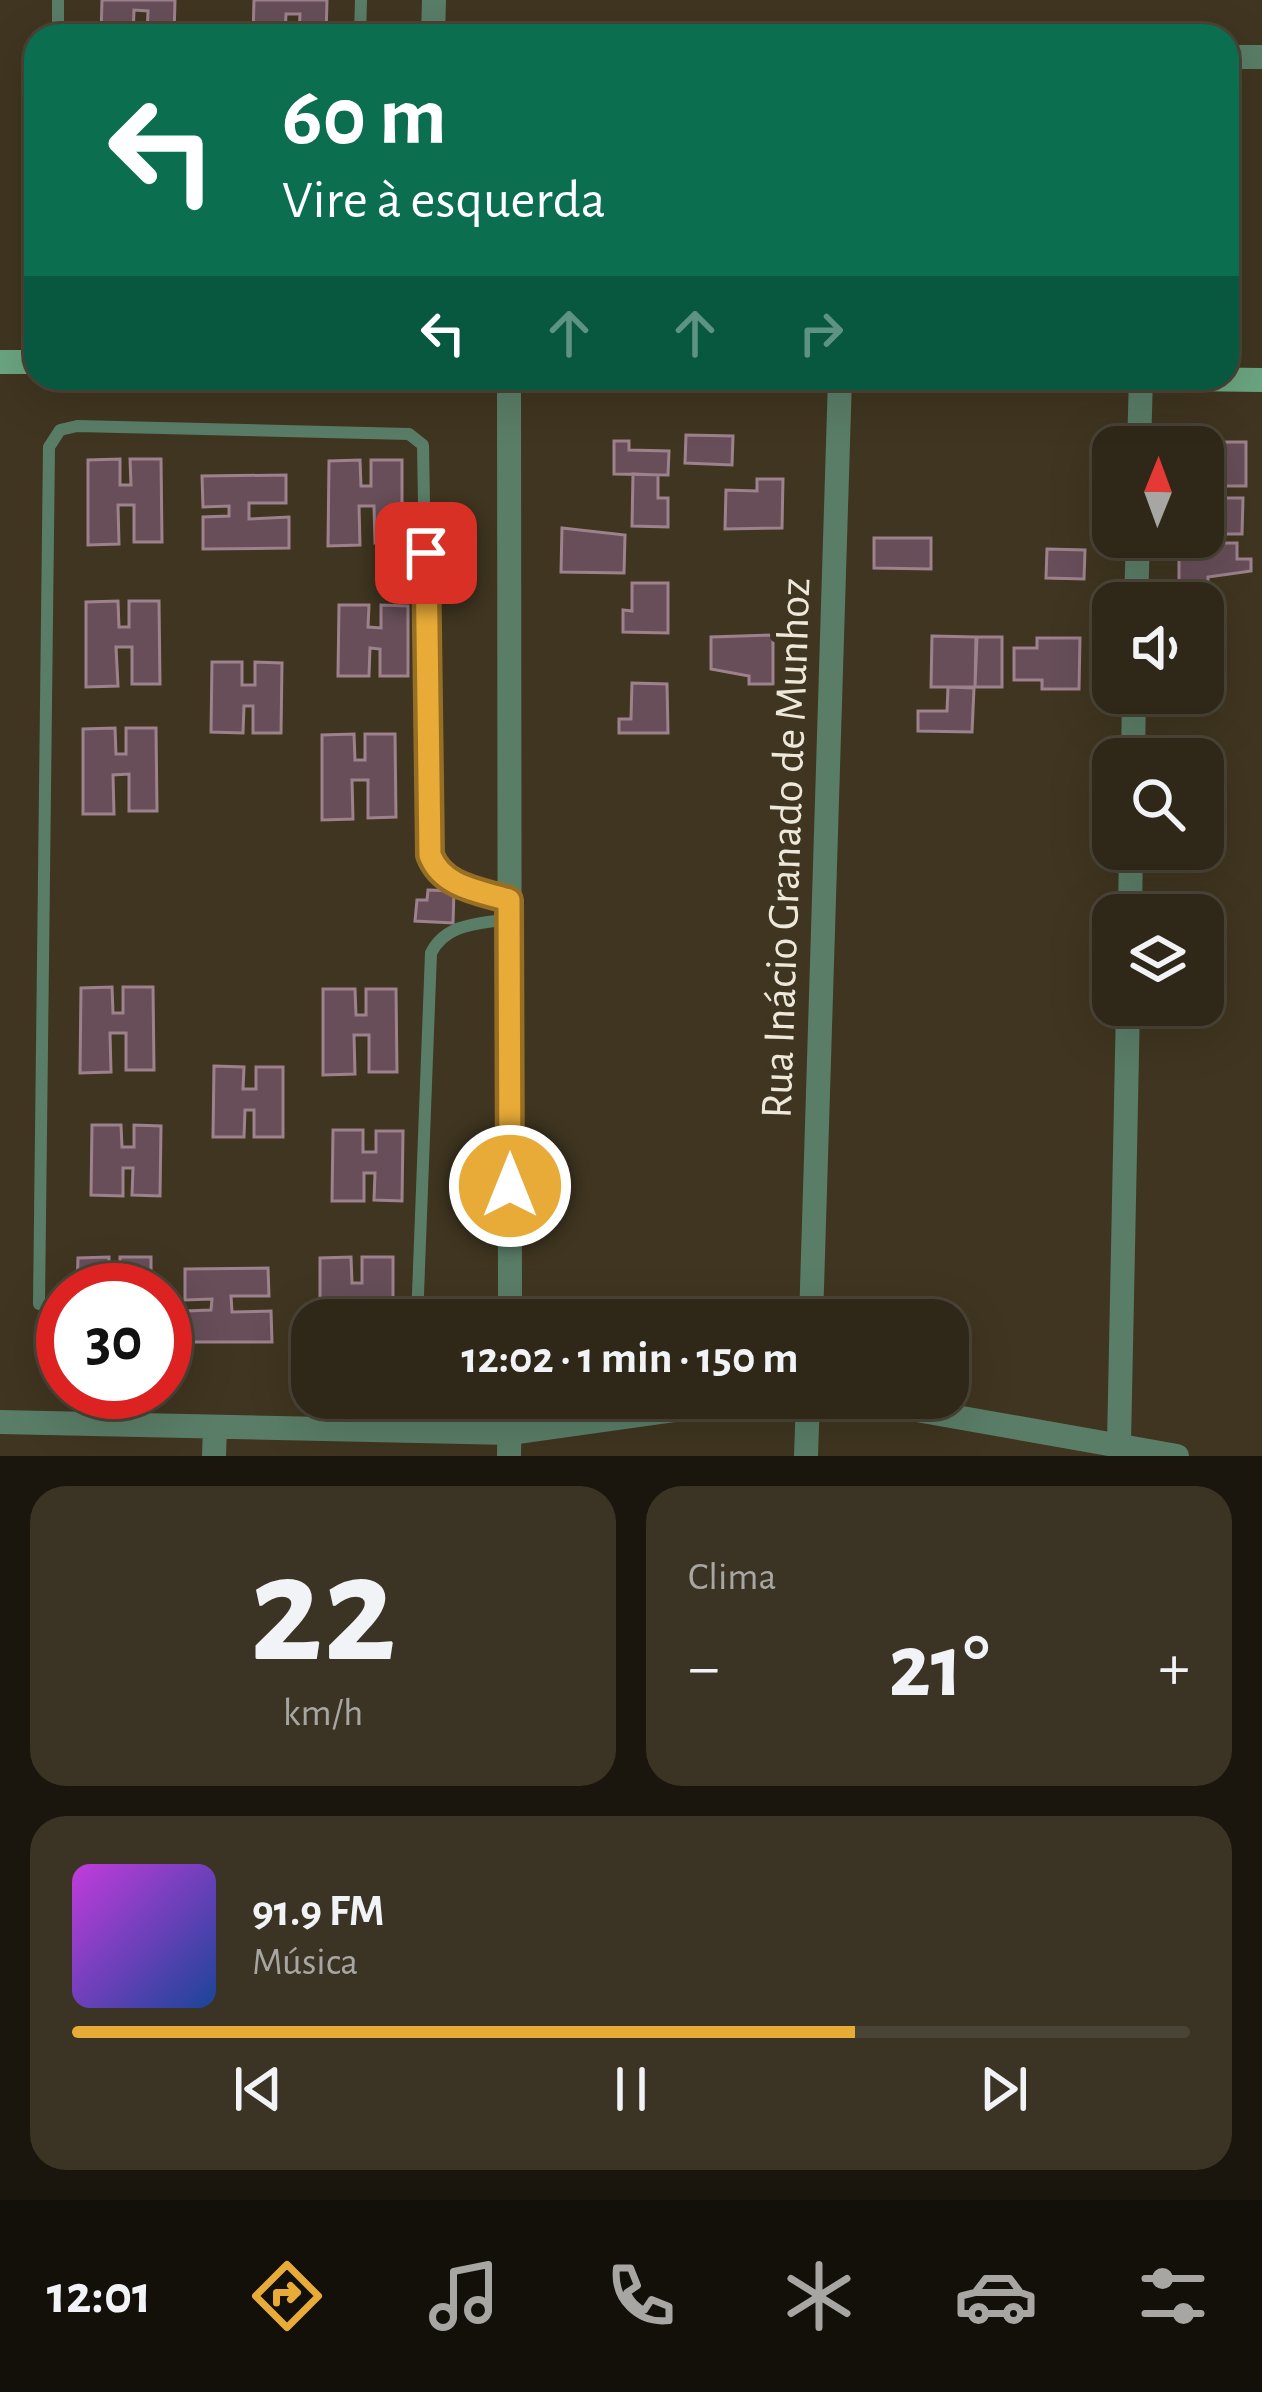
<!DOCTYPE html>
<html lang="pt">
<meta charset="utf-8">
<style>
:root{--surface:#2f2818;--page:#3b3425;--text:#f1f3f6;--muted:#a7a6a2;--line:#4a4437;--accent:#e9ab38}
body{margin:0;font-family:"Alegreya Sans",sans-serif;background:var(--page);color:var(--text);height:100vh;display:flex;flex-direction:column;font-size:45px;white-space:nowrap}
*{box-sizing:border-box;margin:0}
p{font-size:39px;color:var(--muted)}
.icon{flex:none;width:66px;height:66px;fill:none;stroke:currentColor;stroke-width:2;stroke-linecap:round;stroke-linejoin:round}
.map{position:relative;height:1456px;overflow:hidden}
.drawer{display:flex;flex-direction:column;gap:30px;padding:30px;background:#1a160d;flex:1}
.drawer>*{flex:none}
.hud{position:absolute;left:24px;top:24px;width:1215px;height:366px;border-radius:36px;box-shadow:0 12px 48px #0002,0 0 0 3px var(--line);background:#0b6e4f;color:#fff;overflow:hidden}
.needle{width:78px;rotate:1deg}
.controls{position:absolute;left:1092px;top:426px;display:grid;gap:24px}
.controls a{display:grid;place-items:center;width:132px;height:132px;border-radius:24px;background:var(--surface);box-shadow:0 12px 48px #0002,0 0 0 3px var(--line);font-size:60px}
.speed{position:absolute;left:36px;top:1263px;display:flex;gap:24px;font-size:60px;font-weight:700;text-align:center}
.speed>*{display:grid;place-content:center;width:156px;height:156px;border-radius:50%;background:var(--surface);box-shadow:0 12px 48px #0002,0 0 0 3px var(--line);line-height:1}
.speed .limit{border:18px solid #d22;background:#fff;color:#111}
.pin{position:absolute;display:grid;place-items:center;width:102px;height:102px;color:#fff;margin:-51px;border-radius:24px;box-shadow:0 6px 18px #0006}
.me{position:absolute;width:132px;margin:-66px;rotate:0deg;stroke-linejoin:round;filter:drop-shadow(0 0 9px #0008)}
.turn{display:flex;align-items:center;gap:42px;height:252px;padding:0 60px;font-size:54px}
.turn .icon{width:156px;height:156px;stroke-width:2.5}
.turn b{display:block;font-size:84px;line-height:102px}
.lanes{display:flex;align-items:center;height:114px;padding:0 60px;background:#0003;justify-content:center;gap:60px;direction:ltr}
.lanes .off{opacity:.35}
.big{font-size:90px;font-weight:600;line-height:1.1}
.drawer .tile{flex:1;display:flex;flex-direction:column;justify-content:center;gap:18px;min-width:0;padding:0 42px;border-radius:36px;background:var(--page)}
.drawer .dial{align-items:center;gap:0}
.dial b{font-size:156px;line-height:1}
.song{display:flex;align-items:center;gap:36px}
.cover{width:144px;height:144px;border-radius:18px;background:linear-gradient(135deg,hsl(290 70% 55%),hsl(220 70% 35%))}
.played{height:12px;border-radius:6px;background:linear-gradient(90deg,var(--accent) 70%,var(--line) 70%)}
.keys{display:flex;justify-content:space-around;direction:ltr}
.heat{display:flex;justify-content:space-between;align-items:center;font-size:66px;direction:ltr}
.drawer .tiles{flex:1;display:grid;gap:30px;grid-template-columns:1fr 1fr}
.tile:last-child{grid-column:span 2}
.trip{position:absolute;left:291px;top:1299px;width:678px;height:120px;border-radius:36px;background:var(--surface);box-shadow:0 12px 48px #0002,0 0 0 3px var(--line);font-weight:600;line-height:120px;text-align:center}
.tab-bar{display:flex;height:192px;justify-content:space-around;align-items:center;background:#13100a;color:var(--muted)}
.tab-bar .icon{width:84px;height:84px}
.tab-bar .on{color:var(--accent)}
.tab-bar b{font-size:54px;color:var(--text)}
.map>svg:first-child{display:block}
.building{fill:#674e59;stroke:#9d828d;stroke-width:3}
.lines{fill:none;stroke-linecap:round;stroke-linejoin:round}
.lane{stroke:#5a7d67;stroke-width:12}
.street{stroke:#5a7d67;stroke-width:24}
.secondary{stroke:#6ba581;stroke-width:24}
.route-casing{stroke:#976f24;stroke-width:30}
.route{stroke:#e9ab38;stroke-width:21}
.labels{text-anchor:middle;stroke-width:12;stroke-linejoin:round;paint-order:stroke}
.street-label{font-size:45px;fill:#eee8db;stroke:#3f3520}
</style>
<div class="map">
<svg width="1262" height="1456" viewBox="0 0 1262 1456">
<rect width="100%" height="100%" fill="#3f3520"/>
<path class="building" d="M 102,0 L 175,0 L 174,36 L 147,36 L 148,11 L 134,10 L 133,36 L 101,36 Z
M 254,0 L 327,0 L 326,36 L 299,36 L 300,14 L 286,14 L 285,36 L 253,36 Z
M 686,435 L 733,436 L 732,465 L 685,463 Z
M 614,441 L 629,441 L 629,450 L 669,451 L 668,475 L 614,474 Z
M 1183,442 L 1246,442 L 1246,486 L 1213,486 L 1213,474 L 1203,474 L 1203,447 L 1183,447 Z
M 120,459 L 120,485 L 131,485 L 130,459 L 161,459 L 162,542 L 134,542 L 134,505 L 118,505 L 119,544 L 88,545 L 88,460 Z
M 360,460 L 361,486 L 371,486 L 371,460 L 402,460 L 402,543 L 375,543 L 374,506 L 359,506 L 360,545 L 328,546 L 329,461 Z
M 633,474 L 658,475 L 658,498 L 668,498 L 668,527 L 632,526 Z
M 286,475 L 286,503 L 249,503 L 249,519 L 289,517 L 289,548 L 203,549 L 203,517 L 229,516 L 229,506 L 203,507 L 202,476 Z
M 757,479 L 783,479 L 782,528 L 725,529 L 726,490 L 757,491 Z
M 1203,486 L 1208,486 L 1208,498 L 1243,498 L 1242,534 L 1203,534 Z
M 562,528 L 625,535 L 624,573 L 561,572 Z
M 874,538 L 931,538 L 931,569 L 874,568 Z
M 1179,543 L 1237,543 L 1237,559 L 1251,559 L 1251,571 L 1208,577 L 1208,588 L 1179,588 Z
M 1047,549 L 1085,550 L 1084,579 L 1046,578 Z
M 632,583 L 668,583 L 668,633 L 623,632 L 623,610 L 632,611 Z
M 118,601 L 119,627 L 129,627 L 129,601 L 159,601 L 160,684 L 132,684 L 132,647 L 116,647 L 118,686 L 86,687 L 86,602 Z
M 339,605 L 369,605 L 368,627 L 381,628 L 381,605 L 408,606 L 408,676 L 380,676 L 380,649 L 370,648 L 369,676 L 338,676 Z
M 773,635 L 773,684 L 749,684 L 749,676 L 711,669 L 711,637 Z
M 932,636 L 976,637 L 975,687 L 931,687 Z
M 977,637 L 1002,637 L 1002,687 L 975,687 Z
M 1037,638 L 1080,638 L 1079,689 L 1042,689 L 1042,680 L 1014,680 L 1014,648 L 1037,648 Z
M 212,662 L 242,662 L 242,685 L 255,685 L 255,662 L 282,663 L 281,733 L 253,733 L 253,706 L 244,706 L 243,733 L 211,732 Z
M 632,683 L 667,684 L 668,733 L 619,733 L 619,719 L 631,719 Z
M 948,687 L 974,688 L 972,732 L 918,731 L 918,711 L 947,711 Z
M 115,728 L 116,754 L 126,754 L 126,728 L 156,728 L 157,811 L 129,811 L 129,774 L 113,775 L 114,814 L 83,814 L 83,729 Z
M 354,734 L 355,760 L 365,760 L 365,734 L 395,734 L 396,817 L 368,818 L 368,780 L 352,780 L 353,819 L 322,820 L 322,735 Z
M 428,890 L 454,891 L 453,923 L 415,921 L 417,900 L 427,900 Z
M 112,987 L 113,1013 L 123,1013 L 123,987 L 153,987 L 154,1070 L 126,1070 L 126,1033 L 110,1033 L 111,1072 L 80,1073 L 81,988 Z
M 323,989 L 355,989 L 356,1015 L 366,1015 L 366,989 L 396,989 L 397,1072 L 369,1072 L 369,1035 L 354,1035 L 355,1074 L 323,1075 Z
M 214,1066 L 244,1067 L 243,1089 L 256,1089 L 256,1067 L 283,1067 L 283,1137 L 254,1137 L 254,1110 L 245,1110 L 244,1137 L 213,1137 Z
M 92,1125 L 121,1125 L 122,1147 L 134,1147 L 134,1125 L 161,1126 L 160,1196 L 132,1195 L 133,1168 L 123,1168 L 123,1196 L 91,1195 Z
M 333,1130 L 363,1130 L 363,1152 L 376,1152 L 376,1131 L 403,1131 L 402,1201 L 374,1200 L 375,1173 L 364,1173 L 364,1201 L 332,1201 Z
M 109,1257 L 109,1283 L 120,1283 L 120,1257 L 151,1257 L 151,1290 L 77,1290 L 78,1258 Z
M 351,1257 L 352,1283 L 362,1283 L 362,1257 L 393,1257 L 393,1320 L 366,1320 L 365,1304 L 349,1303 L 350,1320 L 320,1320 L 320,1258 Z
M 268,1268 L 269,1296 L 231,1296 L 232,1312 L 271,1311 L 272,1342 L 186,1342 L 185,1311 L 211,1310 L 212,1299 L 185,1300 L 185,1269 Z"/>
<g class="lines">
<path class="lane" d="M 58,36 L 58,0
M 360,36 L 361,0
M 39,1304 L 49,447 L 60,430 L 77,426 L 409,434 L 423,445 L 430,855 C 442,887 479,891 509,900
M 417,1320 L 431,953 C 446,923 478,924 508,919"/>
<path class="street" d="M 433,36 L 434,0
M 1227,57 L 1262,57
M 509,378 L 510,1320
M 1139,447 L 1141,378
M 1136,603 L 1138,537
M 1133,759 L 1134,693
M 1130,915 L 1131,849
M 811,1320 L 840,378
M 849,1398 L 1177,1456
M 0,1422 L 510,1433 L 759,1398
M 1119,1444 L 1128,1005
M 214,1456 L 215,1427
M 509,1456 L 510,1398
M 806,1456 L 808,1398"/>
<path class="secondary" d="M 0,362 L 36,362
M 1111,378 L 1262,380"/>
</g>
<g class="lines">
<g class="route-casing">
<path id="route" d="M 426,553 L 430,855 C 442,887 479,891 509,900 L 510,1186"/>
</g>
<use href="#route" class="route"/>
</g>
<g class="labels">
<g class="street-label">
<text transform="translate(784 848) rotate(-88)" y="16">Rua Inácio Granado de Munhoz</text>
</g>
</g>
</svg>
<div class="controls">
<a><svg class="needle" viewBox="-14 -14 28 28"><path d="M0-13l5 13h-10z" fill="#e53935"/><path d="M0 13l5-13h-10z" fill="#a7a6a2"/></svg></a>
<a><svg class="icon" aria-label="sound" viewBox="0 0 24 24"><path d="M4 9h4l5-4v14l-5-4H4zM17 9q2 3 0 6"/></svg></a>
<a><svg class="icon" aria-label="search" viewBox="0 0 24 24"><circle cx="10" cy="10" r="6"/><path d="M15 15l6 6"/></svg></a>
<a><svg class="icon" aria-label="layers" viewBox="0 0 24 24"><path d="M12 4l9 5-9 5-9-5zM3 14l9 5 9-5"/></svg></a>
</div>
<div class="speed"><div class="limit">30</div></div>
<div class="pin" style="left:426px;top:553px;background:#d93025"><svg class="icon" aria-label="arrive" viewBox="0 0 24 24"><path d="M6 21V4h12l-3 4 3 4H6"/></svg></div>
<svg class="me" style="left:510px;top:1186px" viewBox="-20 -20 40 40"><circle r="17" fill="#e9ab38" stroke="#fff" stroke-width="3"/><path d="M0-11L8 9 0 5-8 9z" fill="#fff"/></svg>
<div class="trip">12:02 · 1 min · 150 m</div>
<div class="hud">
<div class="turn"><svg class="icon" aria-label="left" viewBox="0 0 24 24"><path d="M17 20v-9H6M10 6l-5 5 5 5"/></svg><div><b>60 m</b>Vire à esquerda</div></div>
<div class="lanes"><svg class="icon" aria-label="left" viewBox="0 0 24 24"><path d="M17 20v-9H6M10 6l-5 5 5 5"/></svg><svg class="icon off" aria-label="ahead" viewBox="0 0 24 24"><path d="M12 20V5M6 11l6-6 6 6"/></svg><svg class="icon off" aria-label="ahead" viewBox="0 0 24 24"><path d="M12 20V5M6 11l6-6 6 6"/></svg><svg class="icon off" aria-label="right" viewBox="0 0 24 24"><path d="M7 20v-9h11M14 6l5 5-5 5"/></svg></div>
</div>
</div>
<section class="drawer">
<div class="tiles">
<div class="tile dial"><b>22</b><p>km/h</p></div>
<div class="tile"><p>Clima</p>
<div class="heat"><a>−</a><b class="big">21°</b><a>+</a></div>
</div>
<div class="tile">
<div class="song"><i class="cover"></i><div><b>91.9 FM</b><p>Música</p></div></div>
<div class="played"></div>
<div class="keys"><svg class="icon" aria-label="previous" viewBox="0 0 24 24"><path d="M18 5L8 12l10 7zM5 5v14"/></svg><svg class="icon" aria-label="pause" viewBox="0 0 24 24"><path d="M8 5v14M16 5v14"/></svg><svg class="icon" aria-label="next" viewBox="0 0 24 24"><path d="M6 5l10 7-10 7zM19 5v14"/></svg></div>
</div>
</div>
</section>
<nav class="tab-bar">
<b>12:01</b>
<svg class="icon on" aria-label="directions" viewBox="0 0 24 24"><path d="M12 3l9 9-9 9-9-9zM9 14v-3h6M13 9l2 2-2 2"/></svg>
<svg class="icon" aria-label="music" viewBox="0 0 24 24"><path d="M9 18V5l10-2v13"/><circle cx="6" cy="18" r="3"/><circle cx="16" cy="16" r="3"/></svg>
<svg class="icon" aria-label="phone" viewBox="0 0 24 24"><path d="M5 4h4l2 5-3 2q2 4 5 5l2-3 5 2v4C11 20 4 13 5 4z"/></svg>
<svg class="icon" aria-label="climate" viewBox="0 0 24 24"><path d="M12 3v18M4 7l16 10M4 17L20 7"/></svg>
<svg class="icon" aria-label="car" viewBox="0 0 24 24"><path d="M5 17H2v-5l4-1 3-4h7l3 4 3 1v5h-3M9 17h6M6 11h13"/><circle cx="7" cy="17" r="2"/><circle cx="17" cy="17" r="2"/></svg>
<svg class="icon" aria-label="filters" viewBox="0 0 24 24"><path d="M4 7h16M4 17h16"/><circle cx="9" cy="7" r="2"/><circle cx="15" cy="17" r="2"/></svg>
</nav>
